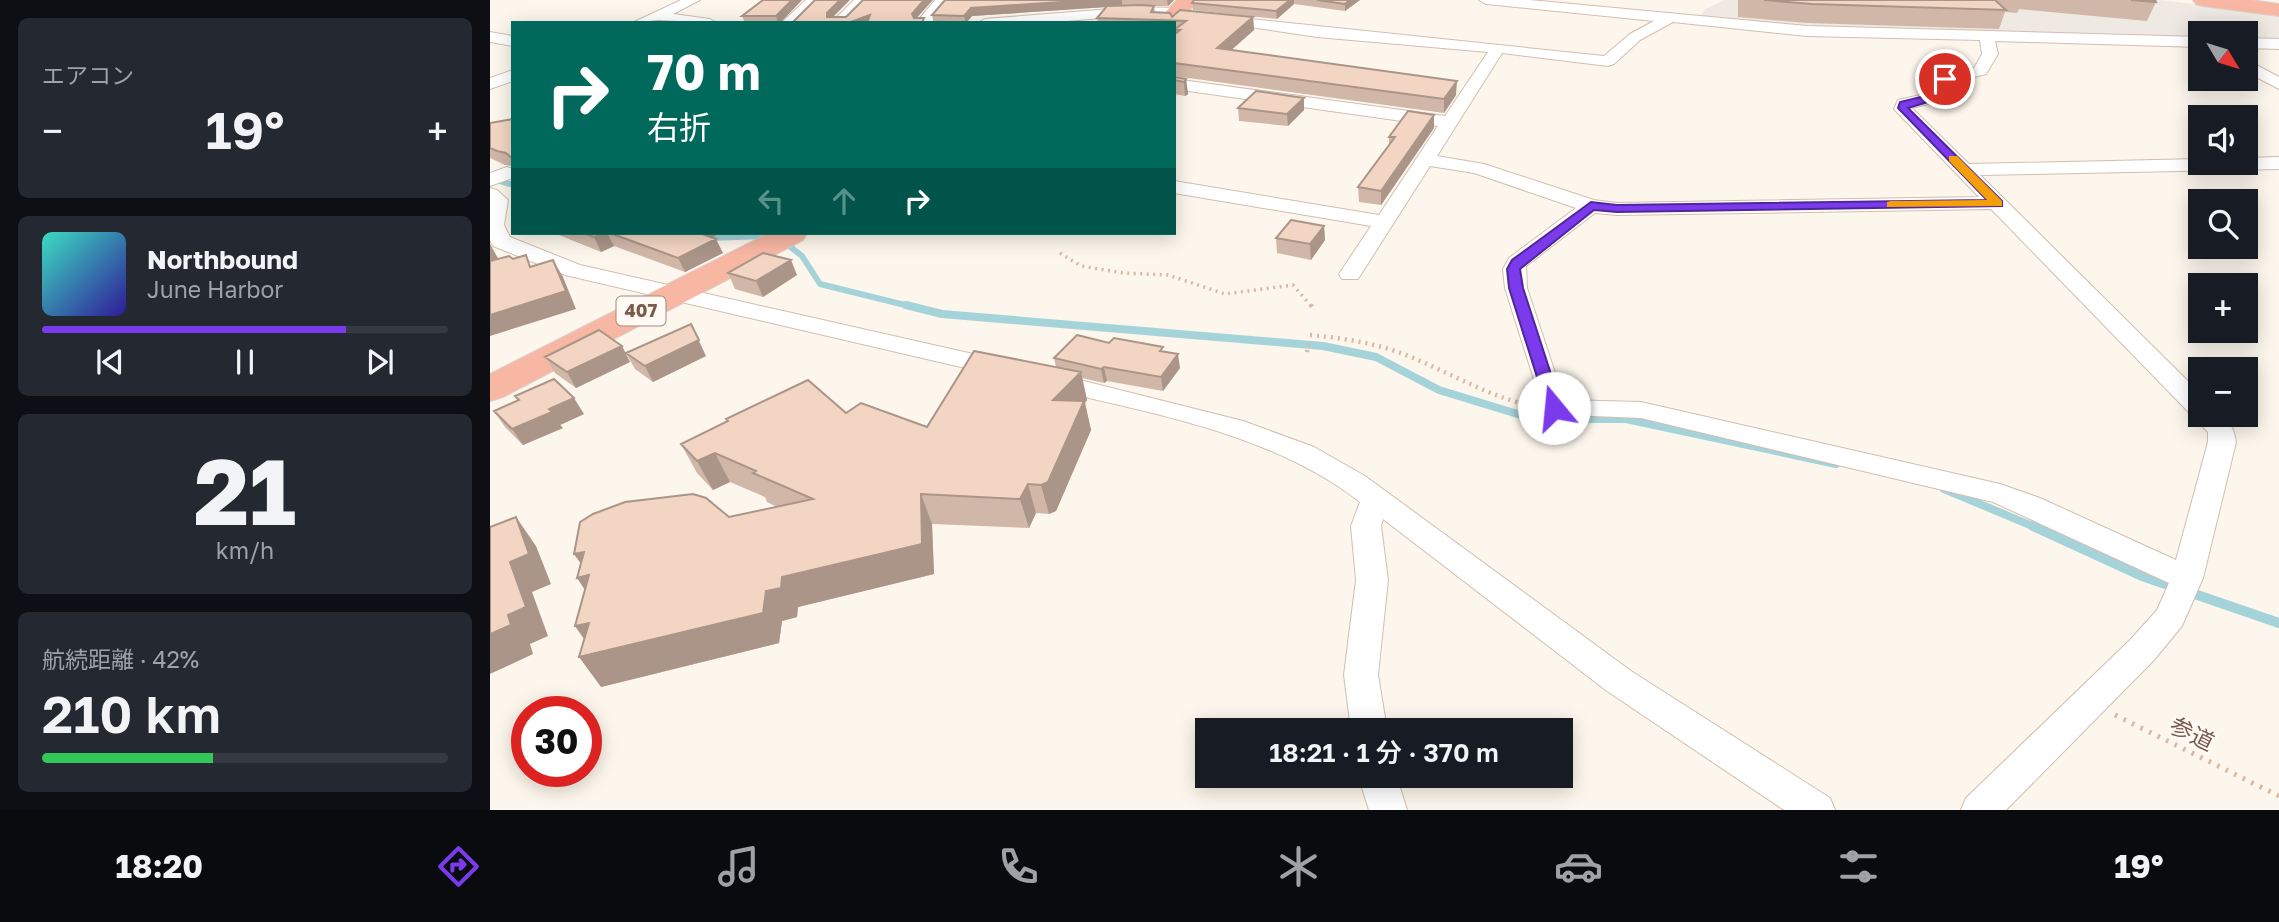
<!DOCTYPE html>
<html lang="ja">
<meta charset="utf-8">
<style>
:root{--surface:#171b24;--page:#242831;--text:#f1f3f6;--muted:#9ea1a6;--line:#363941;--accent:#7c3aed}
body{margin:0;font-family:"Golos Text","Noto Sans JP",sans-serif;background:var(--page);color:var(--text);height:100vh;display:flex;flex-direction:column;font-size:26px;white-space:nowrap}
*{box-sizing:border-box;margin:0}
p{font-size:23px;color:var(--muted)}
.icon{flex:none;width:38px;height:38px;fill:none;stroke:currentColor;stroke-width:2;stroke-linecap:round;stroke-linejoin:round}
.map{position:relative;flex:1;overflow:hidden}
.side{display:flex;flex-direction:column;gap:18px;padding:18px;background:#0d0f14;width:490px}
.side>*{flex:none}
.banner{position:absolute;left:21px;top:21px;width:665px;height:214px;border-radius:0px;box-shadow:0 4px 18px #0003;background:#00695c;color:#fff;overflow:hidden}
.needle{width:46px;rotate:128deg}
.tools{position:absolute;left:1698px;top:21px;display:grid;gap:14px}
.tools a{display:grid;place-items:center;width:70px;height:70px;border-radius:0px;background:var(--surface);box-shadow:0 4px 18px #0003;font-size:35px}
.speed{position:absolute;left:21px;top:696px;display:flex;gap:14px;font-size:35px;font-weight:700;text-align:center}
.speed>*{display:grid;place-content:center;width:91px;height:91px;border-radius:50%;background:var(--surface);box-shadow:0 4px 18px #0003;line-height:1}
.speed .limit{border:10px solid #d22;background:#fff;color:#111}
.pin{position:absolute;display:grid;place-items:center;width:60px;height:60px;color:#fff;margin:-30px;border:4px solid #fff;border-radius:50%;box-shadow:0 2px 7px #0007}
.me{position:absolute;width:77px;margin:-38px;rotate:343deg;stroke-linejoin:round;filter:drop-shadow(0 0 5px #0008)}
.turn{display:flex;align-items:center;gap:24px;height:147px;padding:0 21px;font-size:32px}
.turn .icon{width:91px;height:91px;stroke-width:2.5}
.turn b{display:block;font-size:49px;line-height:60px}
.lanes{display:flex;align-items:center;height:66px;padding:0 21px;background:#0003;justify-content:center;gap:35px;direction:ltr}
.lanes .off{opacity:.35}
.big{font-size:52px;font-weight:600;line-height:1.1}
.side .widget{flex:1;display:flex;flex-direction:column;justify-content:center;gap:10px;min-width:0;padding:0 24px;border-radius:10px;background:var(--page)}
.side .dial{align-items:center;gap:0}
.dial b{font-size:91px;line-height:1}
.song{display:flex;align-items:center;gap:21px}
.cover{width:84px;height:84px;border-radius:10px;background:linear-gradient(135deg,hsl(170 70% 55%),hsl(250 70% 35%))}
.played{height:7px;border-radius:4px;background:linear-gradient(90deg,var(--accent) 75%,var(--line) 75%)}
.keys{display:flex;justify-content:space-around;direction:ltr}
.heat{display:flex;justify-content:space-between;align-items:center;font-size:38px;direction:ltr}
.charge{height:10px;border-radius:5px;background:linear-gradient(90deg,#34c759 42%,var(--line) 0)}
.trip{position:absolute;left:705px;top:718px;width:378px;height:70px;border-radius:0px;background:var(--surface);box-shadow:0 4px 18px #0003;font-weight:600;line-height:70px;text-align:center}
.dock{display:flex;height:112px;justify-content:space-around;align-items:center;background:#090b0e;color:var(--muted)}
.dock .icon{width:49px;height:49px}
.dock .current{color:var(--accent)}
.dock b{font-size:32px;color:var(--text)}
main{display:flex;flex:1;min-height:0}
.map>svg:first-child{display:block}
.industrial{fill:#efe9e4}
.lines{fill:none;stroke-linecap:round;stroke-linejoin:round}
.stream-far2{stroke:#a5d3da;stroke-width:6}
.stream-far1{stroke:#a5d3da;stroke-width:8}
.stream{stroke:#a5d3da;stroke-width:10}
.minor-casing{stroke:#d1beb0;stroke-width:2}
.highway-casing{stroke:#dad1cd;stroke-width:2}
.path-far2{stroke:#d9b8a5;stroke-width:3.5;stroke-dasharray:2 4.5;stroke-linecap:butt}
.path-far1{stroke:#d9b8a5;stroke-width:4.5;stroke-dasharray:2 5;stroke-linecap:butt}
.path{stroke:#d9b8a5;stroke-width:5;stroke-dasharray:2.5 7;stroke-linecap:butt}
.minor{fill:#fff;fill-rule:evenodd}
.highway{fill:#f7b7a3;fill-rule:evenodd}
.wall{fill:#d1b7a8}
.shaded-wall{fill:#aa9588}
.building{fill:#f3d5c3;stroke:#aa9588;stroke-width:2}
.route{fill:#7c3aed;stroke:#51269a;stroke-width:2}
.slow{fill:#f59e0b}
.labels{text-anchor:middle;stroke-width:6;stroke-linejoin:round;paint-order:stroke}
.shield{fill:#fffaf3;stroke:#a28b7f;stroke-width:2}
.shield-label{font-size:18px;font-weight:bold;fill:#7a5c4d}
.near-street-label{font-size:23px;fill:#7a5c4d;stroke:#fffaf3}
</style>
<main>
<section class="side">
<div class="widget"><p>エアコン</p>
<div class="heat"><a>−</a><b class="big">19°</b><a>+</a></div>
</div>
<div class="widget">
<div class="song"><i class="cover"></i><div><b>Northbound</b><p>June Harbor</p></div></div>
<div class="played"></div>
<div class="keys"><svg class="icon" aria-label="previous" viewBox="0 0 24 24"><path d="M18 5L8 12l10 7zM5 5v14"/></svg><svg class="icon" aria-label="pause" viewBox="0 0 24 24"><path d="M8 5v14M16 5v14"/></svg><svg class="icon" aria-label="next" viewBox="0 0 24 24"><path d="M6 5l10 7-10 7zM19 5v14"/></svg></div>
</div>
<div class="widget dial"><b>21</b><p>km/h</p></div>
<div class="widget"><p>航続距離 · 42%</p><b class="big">210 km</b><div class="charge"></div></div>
</section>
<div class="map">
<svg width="1789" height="810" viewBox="0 0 1789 810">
<rect width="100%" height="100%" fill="#fdf6ec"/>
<path class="industrial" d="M 1235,0 L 1671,0 L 1789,15 L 1789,41 L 1755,40 L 1755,33 L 1710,33 L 1710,38 L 1352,30 L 1209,19 L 1215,9 Z"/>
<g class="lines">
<path class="stream-far2" d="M 0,178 L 23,185
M 219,238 L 275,236
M 298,245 L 312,256 L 330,284 L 423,307"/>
<path class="stream-far1" d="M 416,305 L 452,314 L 833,346 L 886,357 L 949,390 L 1044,419 L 1136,419 L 1346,464
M 1454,489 L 1547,528"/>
<path class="stream" d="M 1543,526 L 1652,576 L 1789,623"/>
<g class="minor-casing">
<path id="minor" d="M 191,0 L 210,0 L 183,14 L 220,19 L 227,23 L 168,20 L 142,23 Z
M 316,0 L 331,0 L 307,23 L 291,23 Z
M 364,0 L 379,0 L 357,23 L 341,23 Z
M 445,0 L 460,0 L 441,23 L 426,23 Z
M 989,0 L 1040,0 L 1317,26 L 1710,37 L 1710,47 L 1505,41 L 1508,54 L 1496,74 L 1464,82 L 1458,99 L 1422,108 L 1479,164 L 1710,159 L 1710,163 L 1755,163 L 1755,158 L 1789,157 L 1789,169 L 1490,175 L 1710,393 L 1710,415 L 1731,415 C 1741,424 1744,429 1746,442 L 1713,578 L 1692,626 L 1664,660 L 1516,810 L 1471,810 L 1476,798 L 1640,640 L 1667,610 L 1679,583 L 1503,502 L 1151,418 L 1055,414 L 1015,288 L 1013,269 L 1019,258 L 1086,208 L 984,173 L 940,166 L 868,279 L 852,279 L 849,274 L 881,226 L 684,193 L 684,181 L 889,215 L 948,126 L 684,89 L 684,79 L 955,116 L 998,52 L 827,37 L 727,22 L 722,21 L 720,18 L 722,15 L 1114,56 L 1140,34 L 1164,21 L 996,4 ZM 1183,22 L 1317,36 L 1490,40 L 1492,54 L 1484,68 L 1450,75 L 1444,92 L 1408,100 L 1404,109 L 1489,197 L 1127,203 L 1104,200 L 994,164 L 947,156 L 1012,53 L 1118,66 L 1124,64 L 1150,40 ZM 1501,209 L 1718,432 L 1718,442 L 1686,560 L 1550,498 L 1510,484 L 1151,402 L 1074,400 L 1037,288 L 1036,266 L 1105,213 L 1127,215 Z
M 646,7 L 688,8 L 695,12 L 688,16 L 646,15 L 554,23 L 488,23 L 495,19 Z
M 0,32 L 23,36 L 23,46 L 0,42 Z
M 1755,38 L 1789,39 L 1789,49 L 1755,48 Z
M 1755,59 L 1789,77 L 1789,89 L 1755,71 Z
M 23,70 L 23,81 L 0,89 L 0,78 Z
M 17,167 L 23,169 L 23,178 L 0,186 L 0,173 Z
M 0,188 L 7,190 L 18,200 L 14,225 L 20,237 L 90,265 L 514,361 L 523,364 L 527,369 L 523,374 L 514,377 L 75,275 L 3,246 L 0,240 Z
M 562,373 L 753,421 L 824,447 L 875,476 L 1141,671 L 1340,798 L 1345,810 L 1294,810 L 1117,691 L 893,519 L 891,526 L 898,580 L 888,675 L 897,730 L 861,730 L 854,675 L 866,580 L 861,526 L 870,502 C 780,432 661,414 553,387 L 549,381 L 553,375 Z
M 868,775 L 906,775 L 917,810 L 879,810 Z"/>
</g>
<g class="highway-casing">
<path id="highway" d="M 687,0 L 709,0 L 684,27 L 684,23 L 665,23 Z
M 1703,0 L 1761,0 L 1789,4 L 1789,16 L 1713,6 L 1706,4 Z
M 279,233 L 317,233 L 313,240 L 13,397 L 0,401 L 0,374 Z"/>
</g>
<path class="path-far2" d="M 570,253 L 591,266 L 633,273 L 678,275 L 735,294 L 803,285 L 822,307"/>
<path class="path-far1" d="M 821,305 L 824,309
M 820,335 C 853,338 885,343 916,355 C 959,372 997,396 1042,406
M 817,352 L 820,339"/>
<path class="path" d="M 1625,715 L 1789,796"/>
<use href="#minor" class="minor"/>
<use href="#highway" class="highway"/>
</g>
<path class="wall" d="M 273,0 L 312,0 L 290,23 L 255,23 L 252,16 Z
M 455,0 L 684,0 L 678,6 L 664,6 L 665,12 L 682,17 L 763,17 L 764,30 L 741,50 L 966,95 L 954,113 L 684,76 L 684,23 L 608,23 L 607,18 L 617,7 L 482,16 L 476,23 L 444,23 L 442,15 Z
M 704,0 L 870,0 L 855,11 L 804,4 L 787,19 L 703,10 L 702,3 Z
M 1248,0 L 1665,0 L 1666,2 L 1657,21 L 1529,9 L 1527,13 L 1515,12 L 1509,29 L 1317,23 L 1248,17 Z
M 684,77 L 696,79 L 698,94 L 695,96 L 684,94 Z
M 748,108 L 814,110 L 798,126 L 749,121 Z
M 944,115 L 944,128 L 891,205 L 869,202 L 868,187 L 899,145 L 899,137 Z
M 23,119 L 23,166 L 15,165 L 0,158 L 0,123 Z
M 834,226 L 835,240 L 821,260 L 787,253 L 786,238 Z
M 64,233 L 231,233 L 222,237 L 233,253 L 195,272 L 124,246 L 111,252 Z
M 238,273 L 307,275 L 273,297 L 245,289 Z
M 619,343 L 674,352 L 690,368 L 673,391 L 617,381 L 614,383 L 592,378 L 597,400 L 595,403 L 601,430 L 566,511 L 559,514 L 546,513 L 539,528 L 442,524 L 444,574 L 308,607 L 307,617 L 292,621 L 289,643 L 111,687 L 94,639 L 85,626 L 95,590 L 91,563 L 84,554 L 287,507 L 277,502 L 275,497 L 240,482 L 223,490 L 207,473 L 191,444 L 237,422 L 236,419 L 356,413 L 437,427 L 566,367 L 564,358 Z
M 132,346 L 140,362 L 86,388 L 65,373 L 55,357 Z
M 136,353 L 216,356 L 163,382 L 145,369 Z
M 25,396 L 94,414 L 70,425 L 73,428 L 33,445 L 15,427 L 4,411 L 28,401 Z"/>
<path class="shaded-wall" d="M 302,0 L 312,0 L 290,23 L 288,23 L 286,16 Z
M 350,0 L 360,0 L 339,21 L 337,17 L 337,13 Z
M 434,0 L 443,0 L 424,21 L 422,14 Z
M 601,0 L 632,0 L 632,6 L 482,16 L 476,23 L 474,16 L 481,8 Z
M 677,0 L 684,0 L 678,6 Z
M 800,0 L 804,0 L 804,4 L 787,19 L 786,11 Z
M 860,0 L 870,0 L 855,11 L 855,4 Z
M 380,15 L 383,23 L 358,23 Z
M 763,17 L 764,30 L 728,62 L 727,48 Z
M 696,79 L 698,94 L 695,96 L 694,82 Z
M 967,81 L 966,95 L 954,113 L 954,99 Z
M 814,98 L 814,110 L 798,126 L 797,114 Z
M 944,115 L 944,128 L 891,205 L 891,191 Z
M 834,226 L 835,240 L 821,260 L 820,244 Z
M 113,233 L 117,233 L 124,246 L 111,252 L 104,237 Z
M 203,233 L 231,233 L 208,244 Z
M 226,239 L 233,253 L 195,272 L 188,258 Z
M 0,244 L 9,260 L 0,264 Z
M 63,260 L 73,277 L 86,309 L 0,336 L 0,315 Z
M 301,260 L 307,275 L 273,297 L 266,281 Z
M 201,324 L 216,356 L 163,382 L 155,366 Z
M 132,346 L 140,362 L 86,388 L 77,372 Z
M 688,354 L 690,368 L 673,391 L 671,377 Z
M 614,367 L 617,381 L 614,383 L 611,369 Z
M 591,372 L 597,400 L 595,403 L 601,430 L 566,511 L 559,514 L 551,485 L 563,400 Z
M 84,398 L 94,414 L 70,425 L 73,428 L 33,445 L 22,429 L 59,409 Z
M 225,453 L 240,482 L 223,490 L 207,461 Z
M 538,484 L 546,513 L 539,528 L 530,499 Z
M 431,494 L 442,524 L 444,574 L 308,607 L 307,617 L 292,621 L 289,643 L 111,687 L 89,657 L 105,654 L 85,626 L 276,591 L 292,577 Z
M 26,517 L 46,546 L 61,584 L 42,592 L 58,636 L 40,644 L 43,654 L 0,674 L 0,634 L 18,615 L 20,562 Z
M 94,552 L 107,608 L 87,578 L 99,575 L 84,554 Z"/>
<path class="building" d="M 273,0 L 302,0 L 286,16 L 252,16 Z
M 325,0 L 350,0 L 337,13 L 337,17 L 356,17 L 373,0 L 434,0 L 422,14 L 424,18 L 434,18 L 432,23 L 377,23 L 380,15 L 358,23 L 302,23 Z
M 455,0 L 601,0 L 481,8 L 474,16 L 442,15 Z
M 704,0 L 800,0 L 786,11 L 702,3 Z
M 827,0 L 860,0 L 855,4 Z
M 1274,0 L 1505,0 L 1516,10 L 1322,4 Z
M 1641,0 L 1665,0 L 1666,2 Z
M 651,5 L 664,6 L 661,12 L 680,13 L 682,17 L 690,10 L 763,17 L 727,48 L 967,81 L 954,99 L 684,63 L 684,35 L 690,30 L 684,30 L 696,21 L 607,18 L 617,6 Z
M 684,77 L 696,79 L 694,82 L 684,80 Z
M 766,91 L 814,98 L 797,114 L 748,108 Z
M 918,111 L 944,115 L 891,191 L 868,187 L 905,137 L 899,137 Z
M 23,119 L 23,159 L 16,153 L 7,151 L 0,148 L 0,123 Z
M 801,220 L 834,226 L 820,244 L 786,238 Z
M 93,233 L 113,233 L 104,237 Z
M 120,233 L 210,233 L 226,239 L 188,258 Z
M 273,253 L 301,260 L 266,281 L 238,273 Z
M 36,255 L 40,267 L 63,260 L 76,291 L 0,315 L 0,261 L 19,256 L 23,259 Z
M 201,324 L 209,340 L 155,366 L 136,353 Z
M 109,330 L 132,346 L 77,372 L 55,357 Z
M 587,335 L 619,343 L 624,338 L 673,347 L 670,351 L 688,354 L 671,377 L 614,367 L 611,369 L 564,358 Z
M 484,351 L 591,372 L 563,400 L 594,401 L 558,482 L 551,485 L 538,484 L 530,499 L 431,494 L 432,544 L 292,577 L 291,588 L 276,591 L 273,613 L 89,657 L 99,623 L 85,626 L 99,575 L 87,578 L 94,552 L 84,554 L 90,522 L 103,514 L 135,502 L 203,494 L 216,498 L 239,517 L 323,499 L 263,473 L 266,471 L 225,453 L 207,461 L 191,444 L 238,421 L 236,419 L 318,380 L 356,413 L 371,403 L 437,427 Z
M 64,379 L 84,398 L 59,409 L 62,412 L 22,429 L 4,411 L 29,400 L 25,396 Z
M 26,517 L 39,554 L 20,562 L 36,607 L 18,615 L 21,625 L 0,634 L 0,527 Z"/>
<path class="route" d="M 1452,77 L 1460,79 L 1455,97 L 1418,108 L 1512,201 L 1512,206 L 1127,212 L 1104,210 L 1030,269 L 1033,288 L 1072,408 L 1069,412 L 1058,412 L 1019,288 L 1017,269 L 1022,260 L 1101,202 L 1127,205 L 1497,200 L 1408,108 L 1410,102 L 1447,93 Z"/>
<path class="slow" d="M 1459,156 L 1467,156 L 1512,201 L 1512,206 L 1397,207 L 1397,202 L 1401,201 L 1497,200 L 1459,161 Z"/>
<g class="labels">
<rect class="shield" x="126.5" y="296.5" width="49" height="29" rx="5"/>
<g class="shield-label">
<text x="151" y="317">407</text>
</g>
<g class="near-street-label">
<text transform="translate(1702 734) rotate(26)" y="8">参道</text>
</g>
</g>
</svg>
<div class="tools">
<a><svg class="needle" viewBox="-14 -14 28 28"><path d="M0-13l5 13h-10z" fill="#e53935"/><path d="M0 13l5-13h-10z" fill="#9ea1a6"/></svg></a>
<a><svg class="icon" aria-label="sound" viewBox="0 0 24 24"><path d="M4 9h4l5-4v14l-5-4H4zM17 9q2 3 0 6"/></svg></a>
<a><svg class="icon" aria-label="search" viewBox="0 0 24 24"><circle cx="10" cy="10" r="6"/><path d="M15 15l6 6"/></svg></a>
<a>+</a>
<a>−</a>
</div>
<div class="speed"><div class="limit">30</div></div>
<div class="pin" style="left:1455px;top:79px;background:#d93025"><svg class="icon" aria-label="arrive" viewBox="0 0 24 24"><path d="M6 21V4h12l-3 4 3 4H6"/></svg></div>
<svg class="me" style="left:1064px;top:408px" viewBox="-20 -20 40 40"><circle r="19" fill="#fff"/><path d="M0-13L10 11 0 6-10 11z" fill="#7c3aed"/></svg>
<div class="trip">18:21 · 1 分 · 370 m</div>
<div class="banner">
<div class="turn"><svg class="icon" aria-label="right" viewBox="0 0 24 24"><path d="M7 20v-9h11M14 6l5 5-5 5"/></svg><div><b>70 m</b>右折</div></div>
<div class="lanes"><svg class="icon off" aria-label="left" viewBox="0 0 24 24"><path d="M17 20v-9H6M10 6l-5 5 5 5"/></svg><svg class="icon off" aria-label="ahead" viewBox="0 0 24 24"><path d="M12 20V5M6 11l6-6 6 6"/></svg><svg class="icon" aria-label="right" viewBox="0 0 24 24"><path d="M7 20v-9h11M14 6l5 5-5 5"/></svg></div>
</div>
</div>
</main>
<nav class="dock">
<b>18:20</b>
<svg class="icon current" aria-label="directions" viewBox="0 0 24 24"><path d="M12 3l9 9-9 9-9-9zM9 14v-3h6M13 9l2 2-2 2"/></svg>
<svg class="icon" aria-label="music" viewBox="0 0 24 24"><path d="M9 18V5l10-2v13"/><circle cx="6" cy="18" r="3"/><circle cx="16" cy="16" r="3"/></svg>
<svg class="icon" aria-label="phone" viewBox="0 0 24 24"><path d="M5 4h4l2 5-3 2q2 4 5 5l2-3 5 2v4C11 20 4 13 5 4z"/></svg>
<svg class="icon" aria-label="climate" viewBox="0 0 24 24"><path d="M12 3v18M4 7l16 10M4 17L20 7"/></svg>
<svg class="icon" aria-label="car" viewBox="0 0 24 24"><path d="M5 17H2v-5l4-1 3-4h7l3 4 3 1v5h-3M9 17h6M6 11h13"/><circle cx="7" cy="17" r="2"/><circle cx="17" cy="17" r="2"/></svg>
<svg class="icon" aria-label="filters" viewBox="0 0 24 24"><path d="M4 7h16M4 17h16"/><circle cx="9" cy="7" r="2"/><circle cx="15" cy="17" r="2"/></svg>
<b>19°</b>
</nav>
